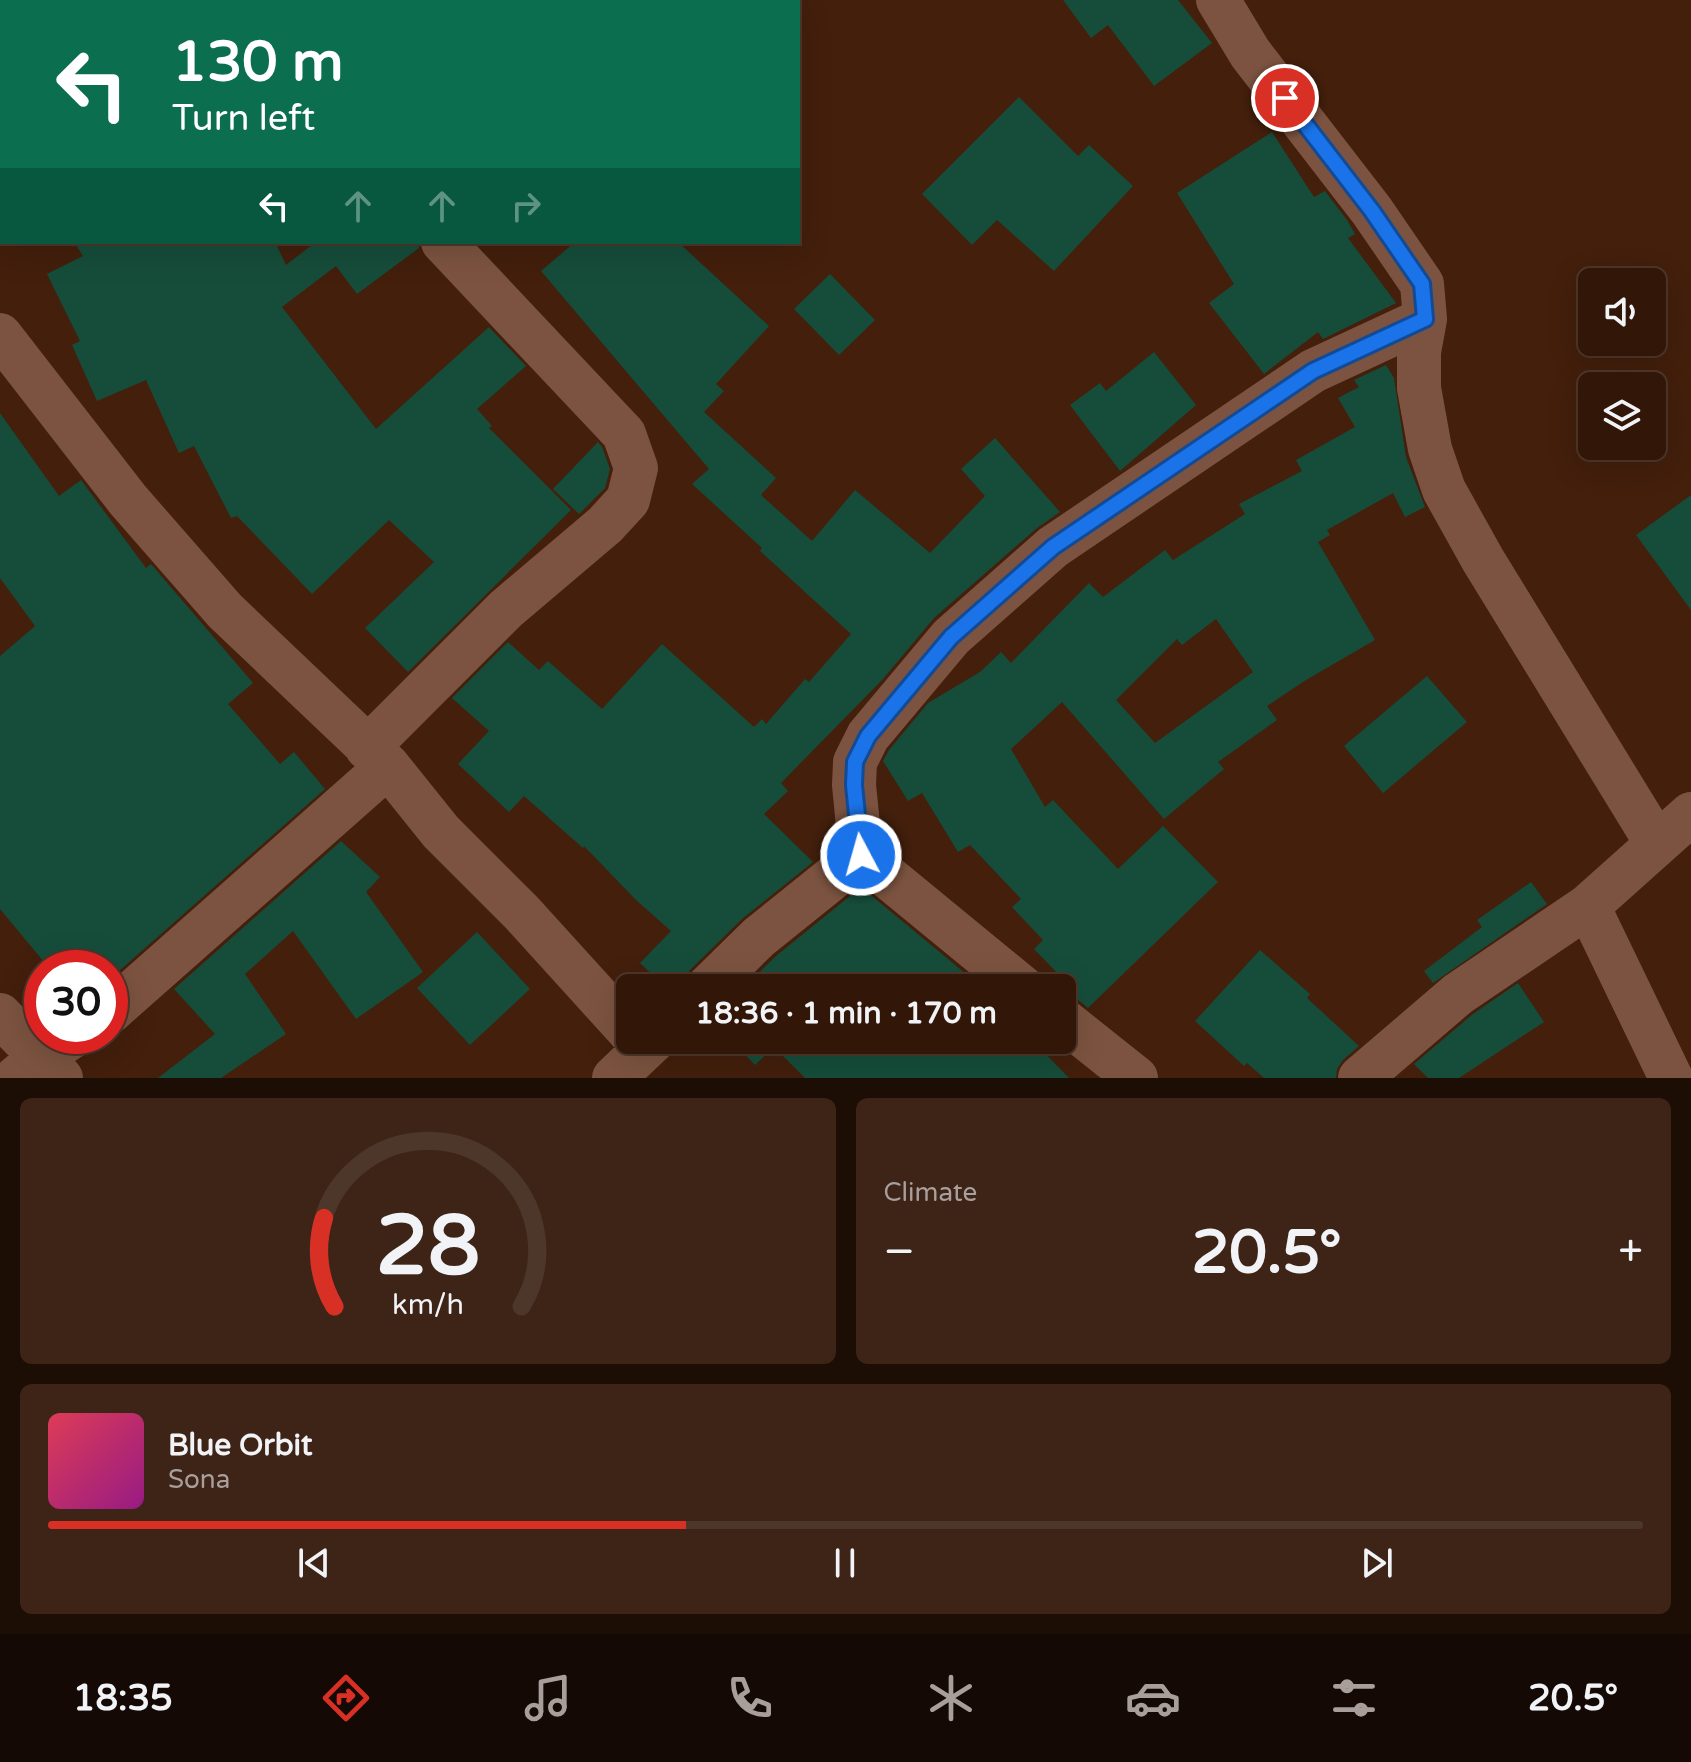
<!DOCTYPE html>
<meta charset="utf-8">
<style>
:root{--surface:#321709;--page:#3d2417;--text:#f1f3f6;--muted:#a89f9c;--line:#4d362a;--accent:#d93025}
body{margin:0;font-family:"Varela Round",sans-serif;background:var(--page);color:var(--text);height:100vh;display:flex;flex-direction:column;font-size:30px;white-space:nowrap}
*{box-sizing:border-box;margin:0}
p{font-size:26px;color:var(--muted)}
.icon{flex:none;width:44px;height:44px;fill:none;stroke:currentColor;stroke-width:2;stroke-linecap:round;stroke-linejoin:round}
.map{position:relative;height:1078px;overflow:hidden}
.panel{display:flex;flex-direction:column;gap:20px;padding:20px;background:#1c0d05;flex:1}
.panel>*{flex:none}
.top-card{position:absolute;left:0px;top:0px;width:800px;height:244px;box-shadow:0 8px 32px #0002,0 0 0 2px var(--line);background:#0b6e4f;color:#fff;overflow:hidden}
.tools{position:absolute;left:1578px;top:268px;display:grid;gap:16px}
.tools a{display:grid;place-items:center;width:88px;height:88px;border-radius:12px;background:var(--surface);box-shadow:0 8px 32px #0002,0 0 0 2px var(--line);font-size:40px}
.speed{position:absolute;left:24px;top:950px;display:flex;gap:16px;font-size:40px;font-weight:700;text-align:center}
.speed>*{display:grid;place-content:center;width:104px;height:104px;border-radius:50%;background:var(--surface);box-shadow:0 8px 32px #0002,0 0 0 2px var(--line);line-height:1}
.speed .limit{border:12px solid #d22;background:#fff;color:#111}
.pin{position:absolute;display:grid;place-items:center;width:68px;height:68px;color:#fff;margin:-34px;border:4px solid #fff;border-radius:50%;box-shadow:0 2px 8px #0007}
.me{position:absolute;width:88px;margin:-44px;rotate:354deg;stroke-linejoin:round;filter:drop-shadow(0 0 6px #0008)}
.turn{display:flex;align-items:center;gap:28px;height:168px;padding:0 40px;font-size:36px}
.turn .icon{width:104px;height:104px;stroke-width:2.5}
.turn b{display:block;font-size:56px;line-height:68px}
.lanes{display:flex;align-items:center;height:76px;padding:0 40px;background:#0003;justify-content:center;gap:40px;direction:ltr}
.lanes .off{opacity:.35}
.big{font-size:60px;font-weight:800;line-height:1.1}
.panel .card{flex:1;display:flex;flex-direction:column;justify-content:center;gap:12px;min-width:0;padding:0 28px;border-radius:12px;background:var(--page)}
.panel .dial{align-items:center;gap:0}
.dial svg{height:208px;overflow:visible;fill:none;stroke:var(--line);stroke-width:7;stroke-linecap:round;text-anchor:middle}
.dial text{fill:var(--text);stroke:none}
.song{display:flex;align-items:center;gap:24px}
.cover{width:96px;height:96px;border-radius:12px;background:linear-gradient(135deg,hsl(350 70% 55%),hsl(310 70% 35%))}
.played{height:8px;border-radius:4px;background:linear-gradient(90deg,var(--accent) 40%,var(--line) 40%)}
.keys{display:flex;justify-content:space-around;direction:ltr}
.heat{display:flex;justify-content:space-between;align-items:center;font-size:44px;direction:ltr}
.panel .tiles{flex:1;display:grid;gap:20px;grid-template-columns:1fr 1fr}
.card:last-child{grid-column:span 2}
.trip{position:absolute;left:616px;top:974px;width:460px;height:80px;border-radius:12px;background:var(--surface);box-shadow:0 8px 32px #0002,0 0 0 2px var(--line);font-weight:800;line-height:80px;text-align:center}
.tab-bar{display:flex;height:128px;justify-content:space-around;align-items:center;background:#140904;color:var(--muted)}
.tab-bar .icon{width:56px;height:56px}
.tab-bar .active{color:var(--accent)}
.tab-bar b{font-size:36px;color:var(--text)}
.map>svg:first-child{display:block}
.building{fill:#164d3a;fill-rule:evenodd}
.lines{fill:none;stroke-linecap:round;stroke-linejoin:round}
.street{stroke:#7c5340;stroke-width:44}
.route-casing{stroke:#114b97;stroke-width:20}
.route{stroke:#1a73e8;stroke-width:14}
</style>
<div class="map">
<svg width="1691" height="1078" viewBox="0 0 1691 1078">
<rect width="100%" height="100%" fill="#431f0c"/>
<path class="building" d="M 1063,0 L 1178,0 L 1212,43 L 1154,86 L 1108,25 L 1091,38 Z
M 1019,97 L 1078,156 L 1089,145 L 1133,186 L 1054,271 L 997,220 L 972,245 L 922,194 Z
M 1272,132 L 1314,197 L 1325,191 L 1347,220 L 1355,234 L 1348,238 L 1396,303 L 1323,339 L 1318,332 L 1264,374 L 1209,303 L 1234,284 L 1177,193 Z
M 74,242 L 275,242 L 286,265 L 316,242 L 419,242 L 419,248 L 357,294 L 336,266 L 282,307 L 376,429 L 489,327 L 526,366 L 477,409 L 492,426 L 489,428 L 571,510 L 408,672 L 365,628 L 434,562 L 389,520 L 312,594 L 237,516 L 231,518 L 194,446 L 179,453 L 146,380 L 97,401 L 72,345 L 80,341 L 47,274 L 83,256 Z
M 575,242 L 678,242 L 769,326 L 716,384 L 724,391 L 704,412 L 776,478 L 761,495 L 812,541 L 855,490 L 930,553 L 985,496 L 961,469 L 995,438 L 1060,512 L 1037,528 L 934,618 L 883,679 L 781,783 L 788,791 L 764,814 L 813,862 L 742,919 L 690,970 L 683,981 L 683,988 L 666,988 L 640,963 L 671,931 L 636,900 L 584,846 L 583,848 L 524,796 L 509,812 L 458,764 L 489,731 L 452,698 L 508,642 L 539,670 L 548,661 L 602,709 L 662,644 L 754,727 L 762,719 L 766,724 L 805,679 L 809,682 L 851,634 L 760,551 L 762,548 L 692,484 L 709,469 L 541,271 Z
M 830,274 L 875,320 L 839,355 L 794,309 Z
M 1154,352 L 1196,405 L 1120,471 L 1070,405 L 1100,383 L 1106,391 Z
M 1386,365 L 1394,378 L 1406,457 L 1425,507 L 1405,517 L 1393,493 L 1327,530 L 1330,535 L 1318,542 L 1375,640 L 1306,680 L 1267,706 L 1277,720 L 1218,762 L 1224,769 L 1164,819 L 1062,702 L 1011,749 L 1045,807 L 1053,800 L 1118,869 L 1163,826 L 1218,882 L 1088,1008 L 1077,999 L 1062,995 L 1062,978 L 1034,949 L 1043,940 L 1012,907 L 1021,899 L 970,845 L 958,852 L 922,793 L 908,801 L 883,761 L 889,750 L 928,703 L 980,672 L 1001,652 L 1011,663 L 1089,583 L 1103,597 L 1165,550 L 1173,560 L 1245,514 L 1239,504 L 1302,471 L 1296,460 L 1355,427 L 1338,398 L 1359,387 L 1354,380 ZM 1216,619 L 1253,672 L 1155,743 L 1116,700 L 1177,639 L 1182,645 Z
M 0,413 L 59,496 L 81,480 L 146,568 L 151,564 L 253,683 L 228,704 L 280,764 L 294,752 L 325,789 L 110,979 L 110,968 L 49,968 L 0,909 L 0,656 L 35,626 L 0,578 Z
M 598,442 L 602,447 L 610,469 L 605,488 L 579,514 L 553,489 Z
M 1691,495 L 1691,610 L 1636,535 Z
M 1427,676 L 1467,722 L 1383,793 L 1344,746 Z
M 341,841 L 380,877 L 366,892 L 423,972 L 356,1019 L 293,931 L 245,974 L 286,1034 L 221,1078 L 158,1078 L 215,1034 L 174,989 Z
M 1531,882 L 1547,904 L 1433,983 L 1424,971 L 1482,927 L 1477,920 Z
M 861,887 L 977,983 L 982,988 L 743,988 L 776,956 Z
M 477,932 L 530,989 L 470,1045 L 417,988 Z
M 1260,950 L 1310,994 L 1307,998 L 1359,1046 L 1343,1060 L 1337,1069 L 1336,1078 L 1264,1078 L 1247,1063 L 1244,1066 L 1195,1021 Z
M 1518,983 L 1544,1022 L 1459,1078 L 1428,1078 L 1414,1064 L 1473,1014 Z
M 731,1040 L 1032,1040 L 1069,1078 L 805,1078 L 774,1047 L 755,1065 Z"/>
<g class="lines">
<path class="street" d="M 250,0 L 252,2
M 1218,0 L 1250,53 L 1372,211 L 1422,284 L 1425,319 L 1419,352 L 1419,388 L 1430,449 L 1444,490 L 1483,560 L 1657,844
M 58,2 L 74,0
M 0,9 L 2,9
M 0,335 L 128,500 L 225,611 L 388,766 L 441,832 L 522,913 L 630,1032
M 367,748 L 506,609 L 605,525 L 628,500 L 636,468 L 624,434 L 443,242
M 861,855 L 854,785 L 855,762 L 868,736 L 951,637 L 1053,547 L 1313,371 L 1425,319
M 1588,906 L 1671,1078
M 707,988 L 759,937 L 861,855 L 1023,988
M 110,1012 L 388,766
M 0,1015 L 61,1078
M 1062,1019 L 1136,1078
M 16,1078 L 40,1058 L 73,1036
M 614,1078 L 654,1040
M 1360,1078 L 1458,994 L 1588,906 L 1691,814"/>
</g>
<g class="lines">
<g class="route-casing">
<path id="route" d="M 861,855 L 854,785 L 855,762 L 868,736 L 951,637 L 1053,547 L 1313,371 L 1425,319 L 1422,284 L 1372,211 L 1285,98"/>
</g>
<use href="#route" class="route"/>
</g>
</svg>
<div class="tools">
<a><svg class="icon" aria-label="sound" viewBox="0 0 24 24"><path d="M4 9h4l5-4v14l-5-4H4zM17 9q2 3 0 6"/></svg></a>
<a><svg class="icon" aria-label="layers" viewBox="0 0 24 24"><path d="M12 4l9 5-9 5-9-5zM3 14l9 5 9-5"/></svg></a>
</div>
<div class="speed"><div class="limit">30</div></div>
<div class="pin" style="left:1285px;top:98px;background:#d93025"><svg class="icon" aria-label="arrive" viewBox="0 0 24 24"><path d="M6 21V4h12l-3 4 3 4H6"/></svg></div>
<svg class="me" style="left:861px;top:855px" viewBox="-20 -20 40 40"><circle r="17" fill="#1a73e8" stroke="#fff" stroke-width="3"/><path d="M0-11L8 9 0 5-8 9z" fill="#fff"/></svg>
<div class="trip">18:36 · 1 min · 170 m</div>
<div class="top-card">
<div class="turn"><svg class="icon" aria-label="left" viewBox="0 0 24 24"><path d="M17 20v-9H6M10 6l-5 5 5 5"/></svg><div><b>130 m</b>Turn left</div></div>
<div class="lanes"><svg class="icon" aria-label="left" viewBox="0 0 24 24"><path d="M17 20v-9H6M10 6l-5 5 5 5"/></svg><svg class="icon off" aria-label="ahead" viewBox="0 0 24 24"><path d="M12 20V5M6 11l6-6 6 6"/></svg><svg class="icon off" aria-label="ahead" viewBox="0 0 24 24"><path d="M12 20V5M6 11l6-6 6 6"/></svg><svg class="icon off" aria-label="right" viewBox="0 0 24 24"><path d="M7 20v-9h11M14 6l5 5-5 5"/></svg></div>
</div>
</div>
<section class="panel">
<div class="tiles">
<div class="card dial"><svg viewBox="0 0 100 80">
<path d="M14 69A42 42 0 1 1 86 69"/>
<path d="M14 69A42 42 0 0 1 10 35" stroke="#d93025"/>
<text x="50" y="56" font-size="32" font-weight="700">28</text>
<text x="50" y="72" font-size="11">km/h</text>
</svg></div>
<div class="card"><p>Climate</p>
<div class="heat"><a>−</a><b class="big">20.5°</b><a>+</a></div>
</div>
<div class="card">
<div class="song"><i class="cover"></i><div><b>Blue Orbit</b><p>Sona</p></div></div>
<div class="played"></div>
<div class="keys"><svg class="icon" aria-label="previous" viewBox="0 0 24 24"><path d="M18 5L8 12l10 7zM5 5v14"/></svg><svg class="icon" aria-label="pause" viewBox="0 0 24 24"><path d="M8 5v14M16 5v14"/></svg><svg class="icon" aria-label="next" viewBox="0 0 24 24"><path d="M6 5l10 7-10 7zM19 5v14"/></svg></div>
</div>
</div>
</section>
<nav class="tab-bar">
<b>18:35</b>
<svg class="icon active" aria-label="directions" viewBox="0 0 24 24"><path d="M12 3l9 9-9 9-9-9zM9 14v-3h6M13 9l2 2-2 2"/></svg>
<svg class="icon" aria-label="music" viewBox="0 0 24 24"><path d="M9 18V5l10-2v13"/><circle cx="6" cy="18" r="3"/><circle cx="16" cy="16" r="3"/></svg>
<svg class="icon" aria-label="phone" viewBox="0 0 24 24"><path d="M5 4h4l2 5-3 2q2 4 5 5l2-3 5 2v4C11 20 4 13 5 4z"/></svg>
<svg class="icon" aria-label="climate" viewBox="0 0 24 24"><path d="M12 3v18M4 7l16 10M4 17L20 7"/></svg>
<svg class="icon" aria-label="car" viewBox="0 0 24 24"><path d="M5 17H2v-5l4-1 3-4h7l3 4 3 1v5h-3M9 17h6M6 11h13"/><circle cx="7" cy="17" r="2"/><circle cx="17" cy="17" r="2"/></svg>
<svg class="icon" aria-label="filters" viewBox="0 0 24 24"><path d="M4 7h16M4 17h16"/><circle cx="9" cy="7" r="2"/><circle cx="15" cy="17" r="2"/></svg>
<b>20.5°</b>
</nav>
